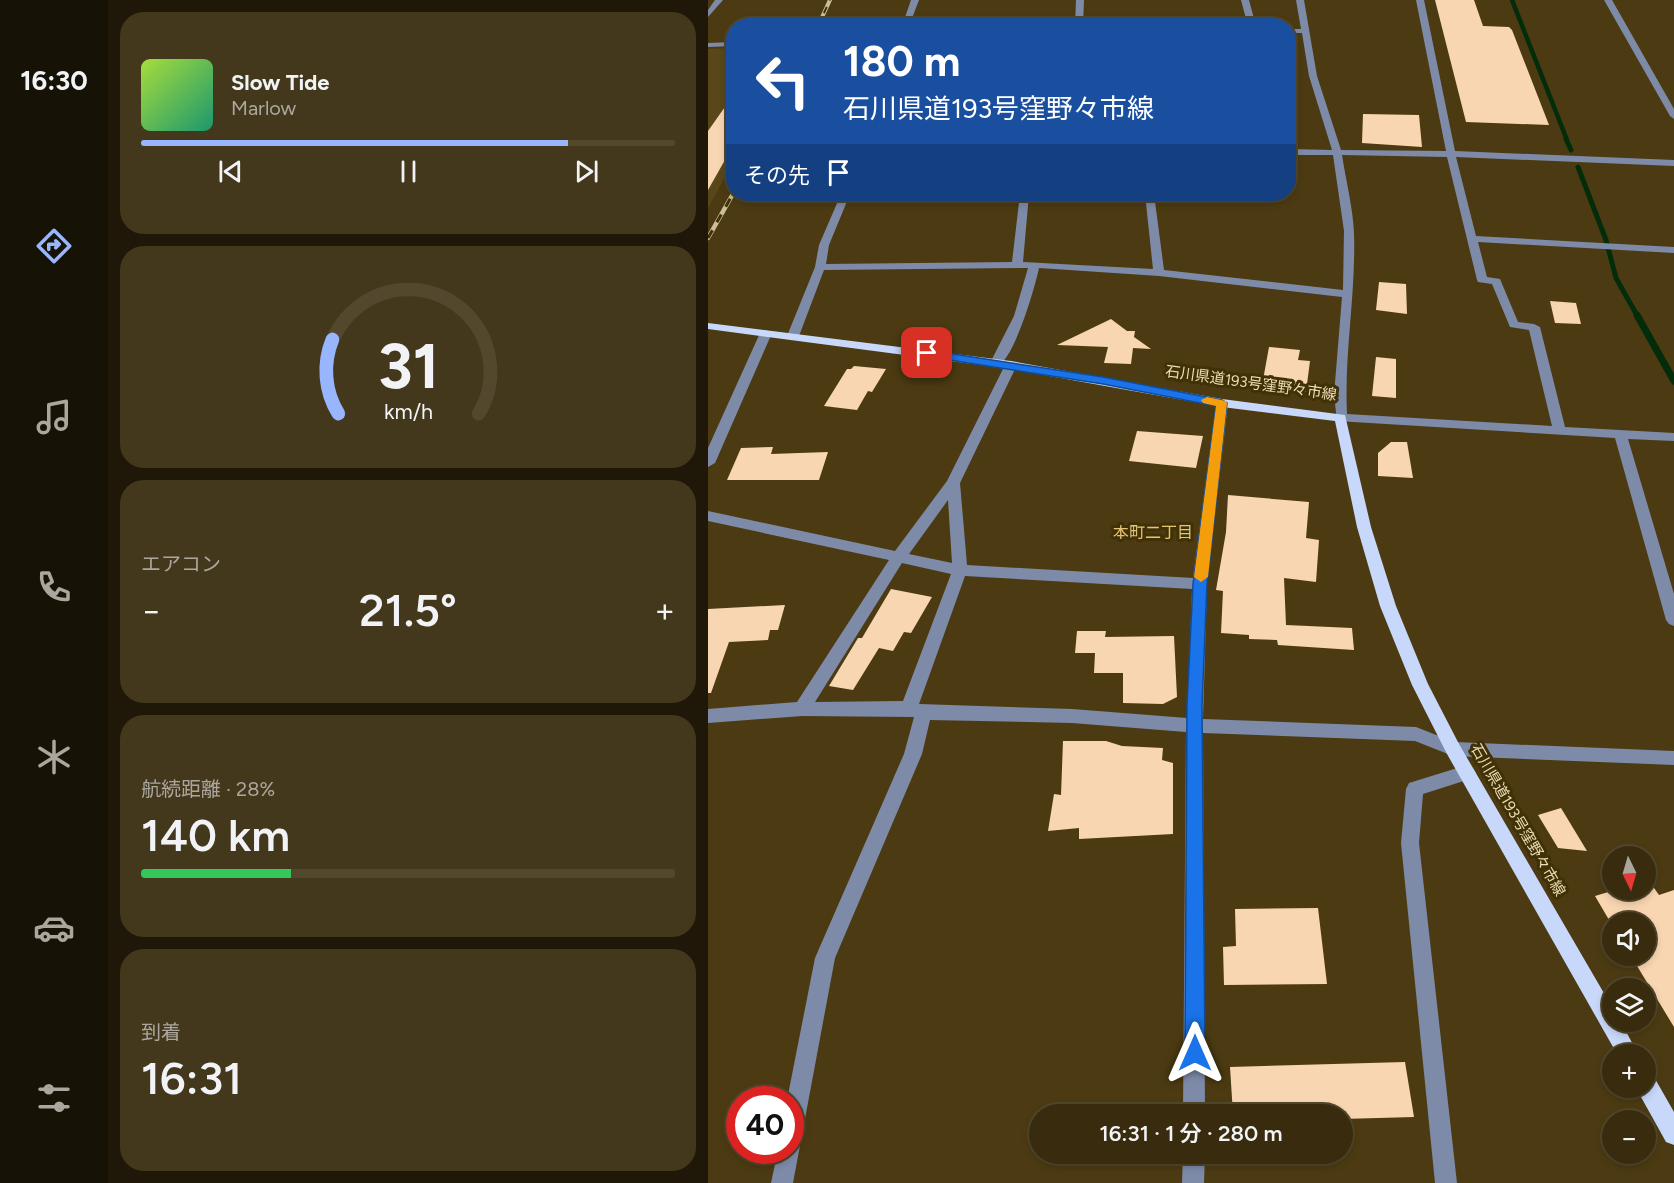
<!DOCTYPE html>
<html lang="ja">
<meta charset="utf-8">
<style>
:root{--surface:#392c0e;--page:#44381c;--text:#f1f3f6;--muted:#aba79e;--line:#53482e;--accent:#98b6fd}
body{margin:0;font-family:Figtree,"Noto Sans JP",sans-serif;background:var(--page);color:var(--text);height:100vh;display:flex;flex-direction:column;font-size:22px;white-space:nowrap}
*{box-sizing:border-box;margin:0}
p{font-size:20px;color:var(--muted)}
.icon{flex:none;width:33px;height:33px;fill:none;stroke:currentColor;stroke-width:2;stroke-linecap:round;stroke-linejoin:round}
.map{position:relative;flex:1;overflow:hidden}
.details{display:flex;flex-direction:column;gap:12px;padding:12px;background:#1f1808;width:600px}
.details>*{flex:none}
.banner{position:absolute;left:18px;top:18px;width:570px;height:183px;border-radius:24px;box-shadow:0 3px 9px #0003,0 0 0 2px var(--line);background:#1a4fa0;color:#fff;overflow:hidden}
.needle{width:39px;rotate:175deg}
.fabs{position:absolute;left:894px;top:846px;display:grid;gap:12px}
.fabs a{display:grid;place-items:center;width:54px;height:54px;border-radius:50%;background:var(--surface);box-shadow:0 3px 9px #0003,0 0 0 2px var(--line);font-size:30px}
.speed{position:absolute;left:18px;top:1086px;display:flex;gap:12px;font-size:30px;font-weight:700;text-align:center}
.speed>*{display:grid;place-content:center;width:78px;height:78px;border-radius:50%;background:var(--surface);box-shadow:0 3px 9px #0003,0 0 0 2px var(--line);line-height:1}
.speed .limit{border:9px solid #d22;background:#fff;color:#111}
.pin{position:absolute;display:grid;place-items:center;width:51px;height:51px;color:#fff;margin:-26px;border-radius:12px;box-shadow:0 3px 9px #0006}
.me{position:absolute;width:66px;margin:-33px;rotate:0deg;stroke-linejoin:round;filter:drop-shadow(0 0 4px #0008)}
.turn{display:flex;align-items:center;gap:21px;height:126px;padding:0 18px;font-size:27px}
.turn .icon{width:78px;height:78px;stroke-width:2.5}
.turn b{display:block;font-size:42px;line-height:51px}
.then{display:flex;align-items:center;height:57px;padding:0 18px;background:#0003;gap:12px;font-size:22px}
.big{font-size:45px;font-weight:600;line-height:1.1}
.details .widget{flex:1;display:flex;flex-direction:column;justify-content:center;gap:9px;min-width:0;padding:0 21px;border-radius:24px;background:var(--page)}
.details .dial{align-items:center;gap:0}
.dial svg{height:156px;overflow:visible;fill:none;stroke:var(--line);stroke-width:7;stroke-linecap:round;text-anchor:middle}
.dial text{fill:var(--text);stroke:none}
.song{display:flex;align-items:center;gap:18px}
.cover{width:72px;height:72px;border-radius:9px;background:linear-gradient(135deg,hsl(80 70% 55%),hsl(160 70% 35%))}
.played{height:6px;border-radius:3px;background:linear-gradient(90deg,var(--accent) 80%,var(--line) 80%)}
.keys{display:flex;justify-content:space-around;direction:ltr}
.heat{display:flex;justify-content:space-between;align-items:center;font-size:33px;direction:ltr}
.charge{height:9px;border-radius:4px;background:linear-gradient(90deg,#34c759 28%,var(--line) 0)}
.trip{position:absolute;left:321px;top:1104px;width:324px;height:60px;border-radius:30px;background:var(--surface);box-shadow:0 3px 9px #0003,0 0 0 2px var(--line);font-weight:600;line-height:60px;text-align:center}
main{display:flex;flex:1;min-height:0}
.tabs{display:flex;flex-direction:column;width:108px;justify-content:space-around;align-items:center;background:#171206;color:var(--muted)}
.tabs .icon{width:42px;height:42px}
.tabs .on{color:var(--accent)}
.tabs b{font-size:27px;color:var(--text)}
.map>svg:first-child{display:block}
.built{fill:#594719}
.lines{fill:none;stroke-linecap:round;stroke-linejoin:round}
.stream-far2{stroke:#032c0b;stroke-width:4.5}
.stream-far1{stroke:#032c0b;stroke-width:5}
.stream{stroke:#032c0b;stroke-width:7}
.building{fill:#f9d6b2}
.minor{fill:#7e8ba8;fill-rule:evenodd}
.major{fill:#c8d8fb;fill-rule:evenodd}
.rail-far1-casing{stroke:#cebe98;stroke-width:4}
.rail-casing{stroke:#cebe98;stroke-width:4.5}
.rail-far1{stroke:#413106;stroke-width:2;stroke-dasharray:7;stroke-linecap:butt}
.rail{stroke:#413106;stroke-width:3;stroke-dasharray:9;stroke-linecap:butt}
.route{fill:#1a73e8;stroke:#114b97;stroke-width:1.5}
.slow{fill:#f59e0b}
.labels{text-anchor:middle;stroke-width:6;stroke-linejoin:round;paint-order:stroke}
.street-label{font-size:15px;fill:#ecdcb7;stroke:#413106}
.neighbourhood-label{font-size:16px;fill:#e4c377;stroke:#413106}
</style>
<main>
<nav class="tabs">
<b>16:30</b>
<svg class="icon on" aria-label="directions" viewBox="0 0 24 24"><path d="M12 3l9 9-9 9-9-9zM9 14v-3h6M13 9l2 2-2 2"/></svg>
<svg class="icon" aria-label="music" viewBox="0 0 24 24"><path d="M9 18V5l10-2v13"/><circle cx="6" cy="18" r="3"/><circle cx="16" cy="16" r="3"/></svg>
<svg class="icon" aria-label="phone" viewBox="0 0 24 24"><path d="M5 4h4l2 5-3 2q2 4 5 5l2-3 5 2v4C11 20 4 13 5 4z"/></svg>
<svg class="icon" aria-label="climate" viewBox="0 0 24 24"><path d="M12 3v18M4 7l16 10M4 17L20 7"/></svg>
<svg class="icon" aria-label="car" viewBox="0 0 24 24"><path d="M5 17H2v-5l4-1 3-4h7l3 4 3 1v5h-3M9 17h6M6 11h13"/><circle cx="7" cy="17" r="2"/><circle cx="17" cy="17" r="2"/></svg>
<svg class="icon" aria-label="filters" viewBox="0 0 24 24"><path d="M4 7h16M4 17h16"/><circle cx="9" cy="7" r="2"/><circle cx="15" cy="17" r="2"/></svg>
</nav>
<section class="details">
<div class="widget">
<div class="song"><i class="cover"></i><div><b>Slow Tide</b><p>Marlow</p></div></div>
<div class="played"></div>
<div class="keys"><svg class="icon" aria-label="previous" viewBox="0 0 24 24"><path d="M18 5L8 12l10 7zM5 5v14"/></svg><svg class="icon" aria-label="pause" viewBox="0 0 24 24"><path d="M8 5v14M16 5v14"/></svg><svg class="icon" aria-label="next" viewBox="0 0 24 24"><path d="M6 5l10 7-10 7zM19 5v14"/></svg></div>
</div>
<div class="widget dial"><svg viewBox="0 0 100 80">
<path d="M14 69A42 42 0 1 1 86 69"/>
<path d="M14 69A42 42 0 0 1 11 31" stroke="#98b6fd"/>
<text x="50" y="56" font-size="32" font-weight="700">31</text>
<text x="50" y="72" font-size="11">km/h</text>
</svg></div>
<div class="widget"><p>エアコン</p>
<div class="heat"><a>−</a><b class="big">21.5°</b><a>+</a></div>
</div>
<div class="widget"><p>航続距離 · 28%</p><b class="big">140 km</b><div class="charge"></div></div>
<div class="widget"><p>到着</p><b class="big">16:31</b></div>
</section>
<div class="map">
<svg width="966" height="1183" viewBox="0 0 966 1183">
<rect width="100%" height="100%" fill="#4c3b12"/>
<path class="built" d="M 25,48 L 25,162 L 0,208 L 0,49 Z"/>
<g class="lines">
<path class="stream-far2" d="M 804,0 L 859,140"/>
<path class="stream-far1" d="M 858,139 L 863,150
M 870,167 L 898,240 L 908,278 L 930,317"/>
<path class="stream" d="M 929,315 L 966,381"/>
</g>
<path class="building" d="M 727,0 L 766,0 L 775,26 L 801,27 L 804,30 L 841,125 L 758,122 Z
M 26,94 L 26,144 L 0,190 L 0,131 Z
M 655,114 L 711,115 L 714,147 L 654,143 Z
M 671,282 L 698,284 L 699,314 L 668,310 Z
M 842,301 L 868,303 L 873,324 L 847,323 Z
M 403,319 L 419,331 L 427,331 L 426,337 L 443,349 L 425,348 L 423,364 L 396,363 L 400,347 L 349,345 Z
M 561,347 L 592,350 L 590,360 L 602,361 L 598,392 L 579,390 L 579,394 L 553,391 Z
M 668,357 L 688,359 L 688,398 L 664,396 Z
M 146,366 L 178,369 L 164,392 L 160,391 L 149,410 L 116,406 L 139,369 L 143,369 Z
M 429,431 L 495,436 L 488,468 L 421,461 Z
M 683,442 L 699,442 L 705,478 L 670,476 L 670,453 Z
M 65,447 L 63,454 L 120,452 L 111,480 L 19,480 L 33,448 Z
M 520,495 L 601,502 L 598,538 L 611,540 L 608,582 L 576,578 L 578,625 L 644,628 L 646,650 L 570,645 L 569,640 L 541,639 L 541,635 L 513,633 L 515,591 L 508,590 L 518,532 Z
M 183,589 L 224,597 L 203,633 L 196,632 L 185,651 L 171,648 L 145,690 L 121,686 L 150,638 L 154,638 Z
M 77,605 L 70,630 L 62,630 L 60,640 L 21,642 L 3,693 L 0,693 L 0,609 Z
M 369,631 L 398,631 L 397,637 L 466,636 L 469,697 L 455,704 L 415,703 L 415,673 L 386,673 L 387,653 L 367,653 Z
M 355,741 L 398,741 L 414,746 L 455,748 L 454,760 L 465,763 L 465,834 L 371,839 L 371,828 L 340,831 L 346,794 L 353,795 Z
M 853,808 L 879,851 L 850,848 L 830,815 Z
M 939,878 L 951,895 L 966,890 L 966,1027 L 923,956 L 938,956 L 938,922 L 904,922 L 904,925 L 887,896 L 907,890 L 938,890 Z
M 610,908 L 619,984 L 516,985 L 515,947 L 528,946 L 527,909 Z
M 697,1062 L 706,1117 L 634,1119 L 634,1114 L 525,1114 L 522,1067 Z"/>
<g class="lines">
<path class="minor" d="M 7,0 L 15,0 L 0,17 L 0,10 Z
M 203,0 L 211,0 L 201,26 L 194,26 Z
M 368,0 L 376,0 L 375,26 L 367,26 Z
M 533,0 L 541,0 L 548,26 L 540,26 Z
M 588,0 L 596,0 L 609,76 L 633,150 L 738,151 L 708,0 L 716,0 L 747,151 L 966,160 L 966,166 L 748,157 L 768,236 L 966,247 L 966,253 L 770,242 L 779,277 L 792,279 L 810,322 L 826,324 L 832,327 L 857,427 L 966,433 L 966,441 L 920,439 L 966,594 L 966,626 L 961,624 L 958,620 L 907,438 L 629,421 L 626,395 L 634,297 L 451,276 L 331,268 C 327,287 306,361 288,367 L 282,363 L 306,316 L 320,268 L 116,270 L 91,336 L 85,339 L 79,336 L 107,267 L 111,245 L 133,194 L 142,194 L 121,245 L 118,264 L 304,262 L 312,194 L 321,194 L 315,262 L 445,269 L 437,194 L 446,194 L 456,270 L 635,290 L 636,231 L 625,155 L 580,155 L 580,149 L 624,150 L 601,76 L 594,33 L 580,33 L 580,29 L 593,29 ZM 634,155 L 739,157 L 769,280 L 770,282 L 784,284 L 802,327 L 821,330 L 844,426 L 639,414 C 636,354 648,294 646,233 C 645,208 638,181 634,155 Z
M 896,0 L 904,0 L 966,109 L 966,119 L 962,116 Z
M 26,42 L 26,46 L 0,47 L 0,43 Z
M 58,330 L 64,333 L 7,463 L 0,467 L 0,448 L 52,333 Z
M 303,361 L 309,365 L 252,483 L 259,565 L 485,578 L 508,403 L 514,399 L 520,403 L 499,584 L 495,719 L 708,727 L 746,742 L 966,751 L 966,765 L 745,756 L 707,741 L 495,733 L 497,1114 L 475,1114 L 478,732 L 364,723 L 222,720 L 214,754 L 127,958 L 85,1183 L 63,1183 L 70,1150 L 82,1150 L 82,1100 L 79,1100 L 107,958 L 196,754 L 206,717 L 94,716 L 0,723 L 0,709 L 89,702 L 181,560 L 0,521 L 0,511 L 187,551 L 239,481 L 297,365 ZM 240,500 L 244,563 L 201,554 ZM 194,563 L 243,574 L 195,701 L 107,702 ZM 257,576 L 484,589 L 479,718 L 364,709 L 211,704 Z
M 759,765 L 765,768 L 768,773 L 765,778 L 715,794 L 711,843 L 749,1183 L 727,1183 L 693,843 L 698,789 L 701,783 Z
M 475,1154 L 497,1154 L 496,1183 L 474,1183 Z"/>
<path class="major" d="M 0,323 L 303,361 L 514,399 L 637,415 L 663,527 L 688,606 L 720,684 L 751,744 L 904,1007 L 904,1022 L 913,1022 L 930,1054 L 909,1054 L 739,754 L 704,685 L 672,606 L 649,527 L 627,421 L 514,407 L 303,369 L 0,329 Z
M 938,1074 L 946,1077 L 966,1112 L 966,1145 L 958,1142 L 928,1088 L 938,1088 Z"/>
<g class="rail-far1-casing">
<path id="rail-far1" d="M 110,26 L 122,0"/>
</g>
<g class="rail-casing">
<path id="rail" d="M 0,238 L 26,192"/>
</g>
<use href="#rail-far1" class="rail-far1"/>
<use href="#rail" class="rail"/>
</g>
<path class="route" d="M 219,350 L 395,377 L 514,400 L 519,403 L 499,584 L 494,705 L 497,1053 L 494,1060 L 487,1063 L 480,1060 L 477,1053 L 479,705 L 485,584 L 508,406 L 395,384 L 216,356 L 214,353 Z"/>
<path class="slow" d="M 499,397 L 518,401 L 519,403 L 500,577 L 493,582 L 486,577 L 508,406 L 495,403 L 493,400 Z"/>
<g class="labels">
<g class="street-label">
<text transform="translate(543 383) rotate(8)" y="5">石川県道193号窪野々市線</text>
<text transform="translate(810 820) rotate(60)" y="5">石川県道193号窪野々市線</text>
</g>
<g class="neighbourhood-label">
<text x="445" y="538">本町二丁目</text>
</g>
</g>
</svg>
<div class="fabs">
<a><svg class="needle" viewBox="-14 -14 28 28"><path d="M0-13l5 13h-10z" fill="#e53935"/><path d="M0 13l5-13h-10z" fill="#aba79e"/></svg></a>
<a><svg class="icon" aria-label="sound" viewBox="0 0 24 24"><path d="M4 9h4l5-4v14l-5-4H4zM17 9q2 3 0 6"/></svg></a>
<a><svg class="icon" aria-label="layers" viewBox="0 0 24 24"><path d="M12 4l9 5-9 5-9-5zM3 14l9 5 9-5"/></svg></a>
<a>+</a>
<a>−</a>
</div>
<div class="speed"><div class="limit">40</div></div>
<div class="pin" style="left:219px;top:353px;background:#d93025"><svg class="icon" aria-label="arrive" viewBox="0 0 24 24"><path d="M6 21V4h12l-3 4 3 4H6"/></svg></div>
<svg class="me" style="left:487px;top:1053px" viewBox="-20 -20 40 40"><path d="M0-17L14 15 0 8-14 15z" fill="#1a73e8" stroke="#fff" stroke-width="4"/></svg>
<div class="trip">16:31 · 1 分 · 280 m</div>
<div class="banner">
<div class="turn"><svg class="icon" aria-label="left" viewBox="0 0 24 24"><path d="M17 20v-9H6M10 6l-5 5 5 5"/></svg><div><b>180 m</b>石川県道193号窪野々市線</div></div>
<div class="then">その先<svg class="icon" aria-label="arrive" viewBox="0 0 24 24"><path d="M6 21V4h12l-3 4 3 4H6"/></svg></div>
</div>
</div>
</main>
